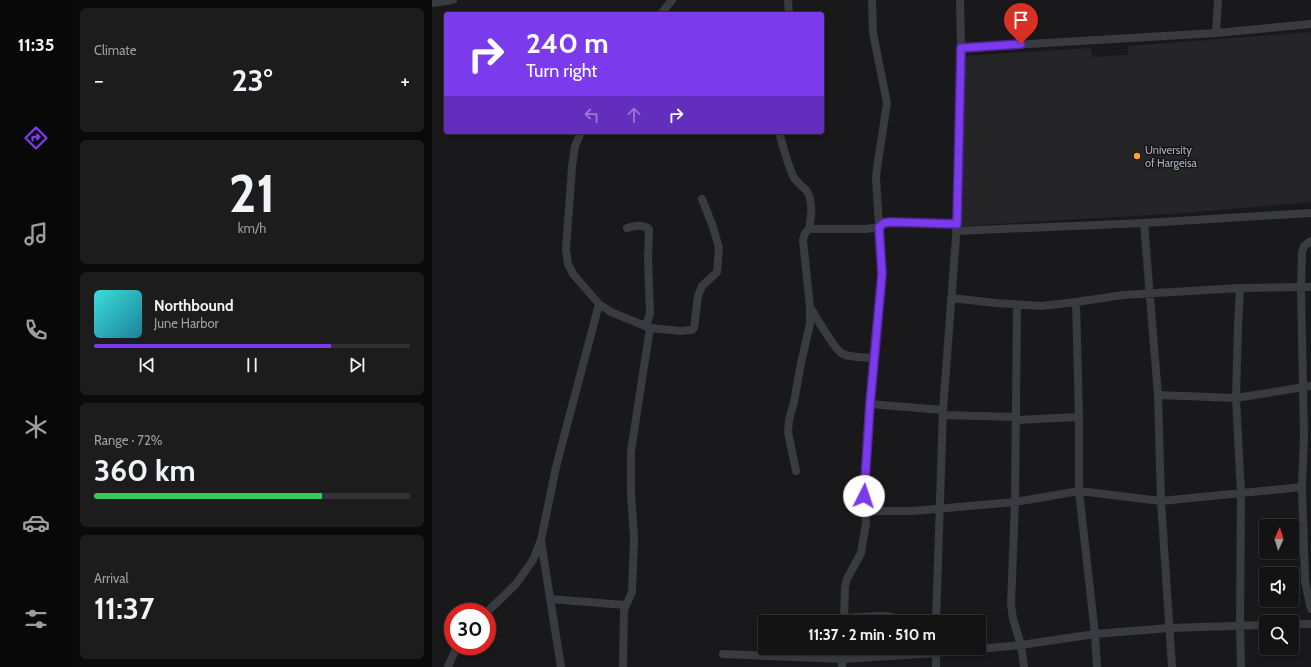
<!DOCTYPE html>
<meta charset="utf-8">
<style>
:root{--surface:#131314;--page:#1c1c1d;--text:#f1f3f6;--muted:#9d9ea0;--line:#323234;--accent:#7c3aed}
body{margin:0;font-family:Cabin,sans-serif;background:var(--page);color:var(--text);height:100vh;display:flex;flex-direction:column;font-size:15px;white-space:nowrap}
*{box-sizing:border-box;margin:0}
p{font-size:13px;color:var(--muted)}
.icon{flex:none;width:22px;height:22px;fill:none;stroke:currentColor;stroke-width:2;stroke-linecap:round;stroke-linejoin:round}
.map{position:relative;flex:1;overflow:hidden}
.panel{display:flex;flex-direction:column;gap:8px;padding:8px;background:#0a0a0b;width:360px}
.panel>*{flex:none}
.guide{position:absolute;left:12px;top:12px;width:380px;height:122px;border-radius:4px;box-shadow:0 2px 6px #0003,0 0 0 1px var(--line);background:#7c3aed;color:#fff;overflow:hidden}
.needle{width:26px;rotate:4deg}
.fabs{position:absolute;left:827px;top:519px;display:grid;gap:8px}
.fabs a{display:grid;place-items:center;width:40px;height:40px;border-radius:4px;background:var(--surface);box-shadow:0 2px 6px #0003,0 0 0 1px var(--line);font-size:20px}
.speed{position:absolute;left:12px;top:603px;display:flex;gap:8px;font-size:20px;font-weight:700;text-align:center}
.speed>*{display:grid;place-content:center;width:52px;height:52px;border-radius:50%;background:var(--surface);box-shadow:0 2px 6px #0003,0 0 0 1px var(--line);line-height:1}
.speed .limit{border:6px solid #d22;background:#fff;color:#111}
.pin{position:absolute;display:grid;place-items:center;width:34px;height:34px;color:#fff;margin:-41px -17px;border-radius:50% 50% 50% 0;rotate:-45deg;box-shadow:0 0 4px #0007}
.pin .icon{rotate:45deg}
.me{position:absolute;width:44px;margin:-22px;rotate:4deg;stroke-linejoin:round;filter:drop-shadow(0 0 3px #0008)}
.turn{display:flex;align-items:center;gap:14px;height:84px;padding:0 16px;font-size:18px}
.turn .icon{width:52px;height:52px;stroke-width:2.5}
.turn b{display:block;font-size:28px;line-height:34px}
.lanes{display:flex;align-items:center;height:38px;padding:0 16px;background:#0003;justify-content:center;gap:20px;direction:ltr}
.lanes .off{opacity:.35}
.big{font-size:30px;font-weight:800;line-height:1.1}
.panel .widget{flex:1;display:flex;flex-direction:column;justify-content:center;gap:6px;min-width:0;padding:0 14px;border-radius:6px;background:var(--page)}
.panel .dial{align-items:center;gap:0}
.dial b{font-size:52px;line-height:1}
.song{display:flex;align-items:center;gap:12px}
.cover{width:48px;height:48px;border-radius:6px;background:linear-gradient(135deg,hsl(180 70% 55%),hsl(190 70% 35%))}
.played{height:4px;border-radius:2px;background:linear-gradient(90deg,var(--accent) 75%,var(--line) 75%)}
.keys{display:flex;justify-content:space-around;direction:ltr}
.heat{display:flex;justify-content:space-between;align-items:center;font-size:22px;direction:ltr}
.charge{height:6px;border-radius:3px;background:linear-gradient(90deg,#34c759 72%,var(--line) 0)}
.trip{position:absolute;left:326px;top:615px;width:228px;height:40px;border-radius:4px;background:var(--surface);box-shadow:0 2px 6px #0003,0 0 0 1px var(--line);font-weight:800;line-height:40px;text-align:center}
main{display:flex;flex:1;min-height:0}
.tab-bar{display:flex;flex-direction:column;width:72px;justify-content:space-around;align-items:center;background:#080808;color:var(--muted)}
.tab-bar .icon{width:28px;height:28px}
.tab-bar .on{color:var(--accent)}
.tab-bar b{font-size:18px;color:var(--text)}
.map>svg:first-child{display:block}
.built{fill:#252528}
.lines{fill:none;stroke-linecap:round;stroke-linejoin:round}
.minor{stroke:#393b41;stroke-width:8}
.route-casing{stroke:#51269a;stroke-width:10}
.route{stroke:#7c3aed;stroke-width:7}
.poi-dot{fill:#ffa32d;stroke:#141416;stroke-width:1.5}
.labels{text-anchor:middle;stroke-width:3;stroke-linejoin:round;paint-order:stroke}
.poi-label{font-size:11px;fill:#aab1bc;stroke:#141416;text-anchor:start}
</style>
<main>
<nav class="tab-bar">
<b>11:35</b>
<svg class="icon on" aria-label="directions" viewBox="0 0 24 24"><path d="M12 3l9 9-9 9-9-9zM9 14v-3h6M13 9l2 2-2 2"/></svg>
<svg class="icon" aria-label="music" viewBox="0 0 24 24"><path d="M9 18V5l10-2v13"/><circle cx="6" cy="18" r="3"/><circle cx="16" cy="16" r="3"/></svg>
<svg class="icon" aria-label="phone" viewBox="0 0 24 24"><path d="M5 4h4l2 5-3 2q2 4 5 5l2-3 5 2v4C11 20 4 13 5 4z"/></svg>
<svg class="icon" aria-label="climate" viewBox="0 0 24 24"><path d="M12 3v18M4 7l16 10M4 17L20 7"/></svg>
<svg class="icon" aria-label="car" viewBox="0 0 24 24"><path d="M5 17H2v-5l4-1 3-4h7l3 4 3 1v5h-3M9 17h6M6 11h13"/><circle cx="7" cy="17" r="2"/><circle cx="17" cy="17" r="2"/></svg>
<svg class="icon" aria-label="filters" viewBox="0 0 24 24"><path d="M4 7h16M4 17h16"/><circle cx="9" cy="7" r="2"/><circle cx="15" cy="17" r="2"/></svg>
</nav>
<section class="panel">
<div class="widget"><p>Climate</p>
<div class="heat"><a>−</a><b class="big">23°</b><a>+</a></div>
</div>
<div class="widget dial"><b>21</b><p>km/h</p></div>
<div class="widget">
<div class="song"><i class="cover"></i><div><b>Northbound</b><p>June Harbor</p></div></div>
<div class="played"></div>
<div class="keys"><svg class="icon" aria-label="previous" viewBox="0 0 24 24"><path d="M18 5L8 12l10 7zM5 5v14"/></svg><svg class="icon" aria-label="pause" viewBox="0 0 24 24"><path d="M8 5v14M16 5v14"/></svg><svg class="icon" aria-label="next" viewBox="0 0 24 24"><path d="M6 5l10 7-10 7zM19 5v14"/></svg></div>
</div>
<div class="widget"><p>Range · 72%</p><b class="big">360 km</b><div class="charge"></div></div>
<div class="widget"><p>Arrival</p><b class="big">11:37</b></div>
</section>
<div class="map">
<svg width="879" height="667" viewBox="0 0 879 667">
<rect width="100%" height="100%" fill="#19191b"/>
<path class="built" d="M 879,32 L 879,202 L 752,213 L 530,226 L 532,56 L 659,48 L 660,57 L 696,55 L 696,46 Z"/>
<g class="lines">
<path class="minor" d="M 356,0 L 357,14
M 0,3 L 21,0
M 229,14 L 240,0
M 784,33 L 786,0
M 529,48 L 784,33 L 879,24
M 149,132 L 143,146 L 140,167 L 134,249 L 136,264 L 141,274 L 167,304 L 179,312 L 218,328 L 249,331 L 260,330 L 262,328 L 266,296 L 270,286 L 285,272 L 287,248 L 281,227 L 270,199
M 347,132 C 351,147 355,162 361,176 C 364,182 370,186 374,190 C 382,201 379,217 377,229
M 712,223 L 726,395 L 729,501 L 740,667
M 195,228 C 203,226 210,224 217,229 L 216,259 L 218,313 L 214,326
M 524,231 L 712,223 L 879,213
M 879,241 L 872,246 L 870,252 L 869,288 L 872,436 L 870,487 L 873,582 L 879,609
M 808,288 L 806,326 L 804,398 L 809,493 L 808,625 L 809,667
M 519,298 L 564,303 L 609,306 L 644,302 L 691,295 L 808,288 L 879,287
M 644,302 L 647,417 L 647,491 L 663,634 L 665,667
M 585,305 L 583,502 L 579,604 L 581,619 L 589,645 L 592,667
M 378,307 C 384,316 402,350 411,354 C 420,358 432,357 442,358
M 726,395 L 804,398 L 879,386
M 438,404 L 511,410
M 511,415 L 584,417
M 584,420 L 647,417
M 364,471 L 356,432 L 357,420 L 362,402 L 369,363 L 378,324 L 378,307 L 371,240 L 373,233 L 377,229 L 434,229 L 447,227 L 452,223 L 459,222 L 525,224
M 433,511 L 480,511 L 583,502 L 647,491 L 729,501 L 870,487
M 109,541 L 129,667
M 118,599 L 193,605
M 55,612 L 84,584 L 101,560 L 109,540 L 124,467 L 167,304
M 412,618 L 444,616 L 454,616 L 483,622 L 504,619
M 412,622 L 413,586 L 415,579 L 429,553 L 434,523 L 432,496 L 438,404 L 450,273 L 444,178 L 445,168 L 455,103 L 441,33 L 440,0
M 504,622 L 511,410 L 525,224 L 529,48 L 528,0
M 860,624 L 879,624
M 291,654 L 411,659 L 504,653 L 589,645 L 663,634 L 737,628 L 834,625
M 16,667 L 25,646
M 191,667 L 192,610 L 200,592 L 202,538 L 199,493 L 199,451 L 218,328
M 410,667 L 411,648
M 504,667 L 504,649"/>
</g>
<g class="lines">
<g class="route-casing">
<path id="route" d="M 432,496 L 438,404 L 450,274 L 447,227 L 452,223 L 459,222 L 525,224 L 529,48 L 589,44"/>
</g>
<use href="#route" class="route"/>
</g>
<circle class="poi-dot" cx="705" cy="156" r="4"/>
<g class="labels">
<g class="poi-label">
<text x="713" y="154">University<tspan x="713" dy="13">of Hargeisa</tspan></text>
</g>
</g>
</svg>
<div class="fabs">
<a><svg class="needle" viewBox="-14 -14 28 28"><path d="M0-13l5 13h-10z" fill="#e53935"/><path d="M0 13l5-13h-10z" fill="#9d9ea0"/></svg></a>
<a><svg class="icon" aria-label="sound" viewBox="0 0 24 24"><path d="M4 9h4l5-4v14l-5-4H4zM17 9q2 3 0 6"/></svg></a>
<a><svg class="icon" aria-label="search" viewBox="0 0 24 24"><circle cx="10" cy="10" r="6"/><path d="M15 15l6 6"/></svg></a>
</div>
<div class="speed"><div class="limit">30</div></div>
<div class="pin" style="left:589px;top:44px;background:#d93025"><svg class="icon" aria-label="arrive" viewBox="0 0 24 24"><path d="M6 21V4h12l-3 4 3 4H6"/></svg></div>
<svg class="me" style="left:432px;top:496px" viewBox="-20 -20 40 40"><circle r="19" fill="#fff"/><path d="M0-13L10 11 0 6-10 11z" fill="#7c3aed"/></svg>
<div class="trip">11:37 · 2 min · 510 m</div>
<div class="guide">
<div class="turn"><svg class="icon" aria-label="right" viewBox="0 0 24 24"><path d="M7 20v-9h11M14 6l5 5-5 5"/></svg><div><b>240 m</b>Turn right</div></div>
<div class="lanes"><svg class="icon off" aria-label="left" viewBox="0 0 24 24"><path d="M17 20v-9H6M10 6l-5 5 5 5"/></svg><svg class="icon off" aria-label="ahead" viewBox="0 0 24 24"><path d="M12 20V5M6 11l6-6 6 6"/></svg><svg class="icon" aria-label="right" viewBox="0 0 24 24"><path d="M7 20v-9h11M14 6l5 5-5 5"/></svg></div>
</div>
</div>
</main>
